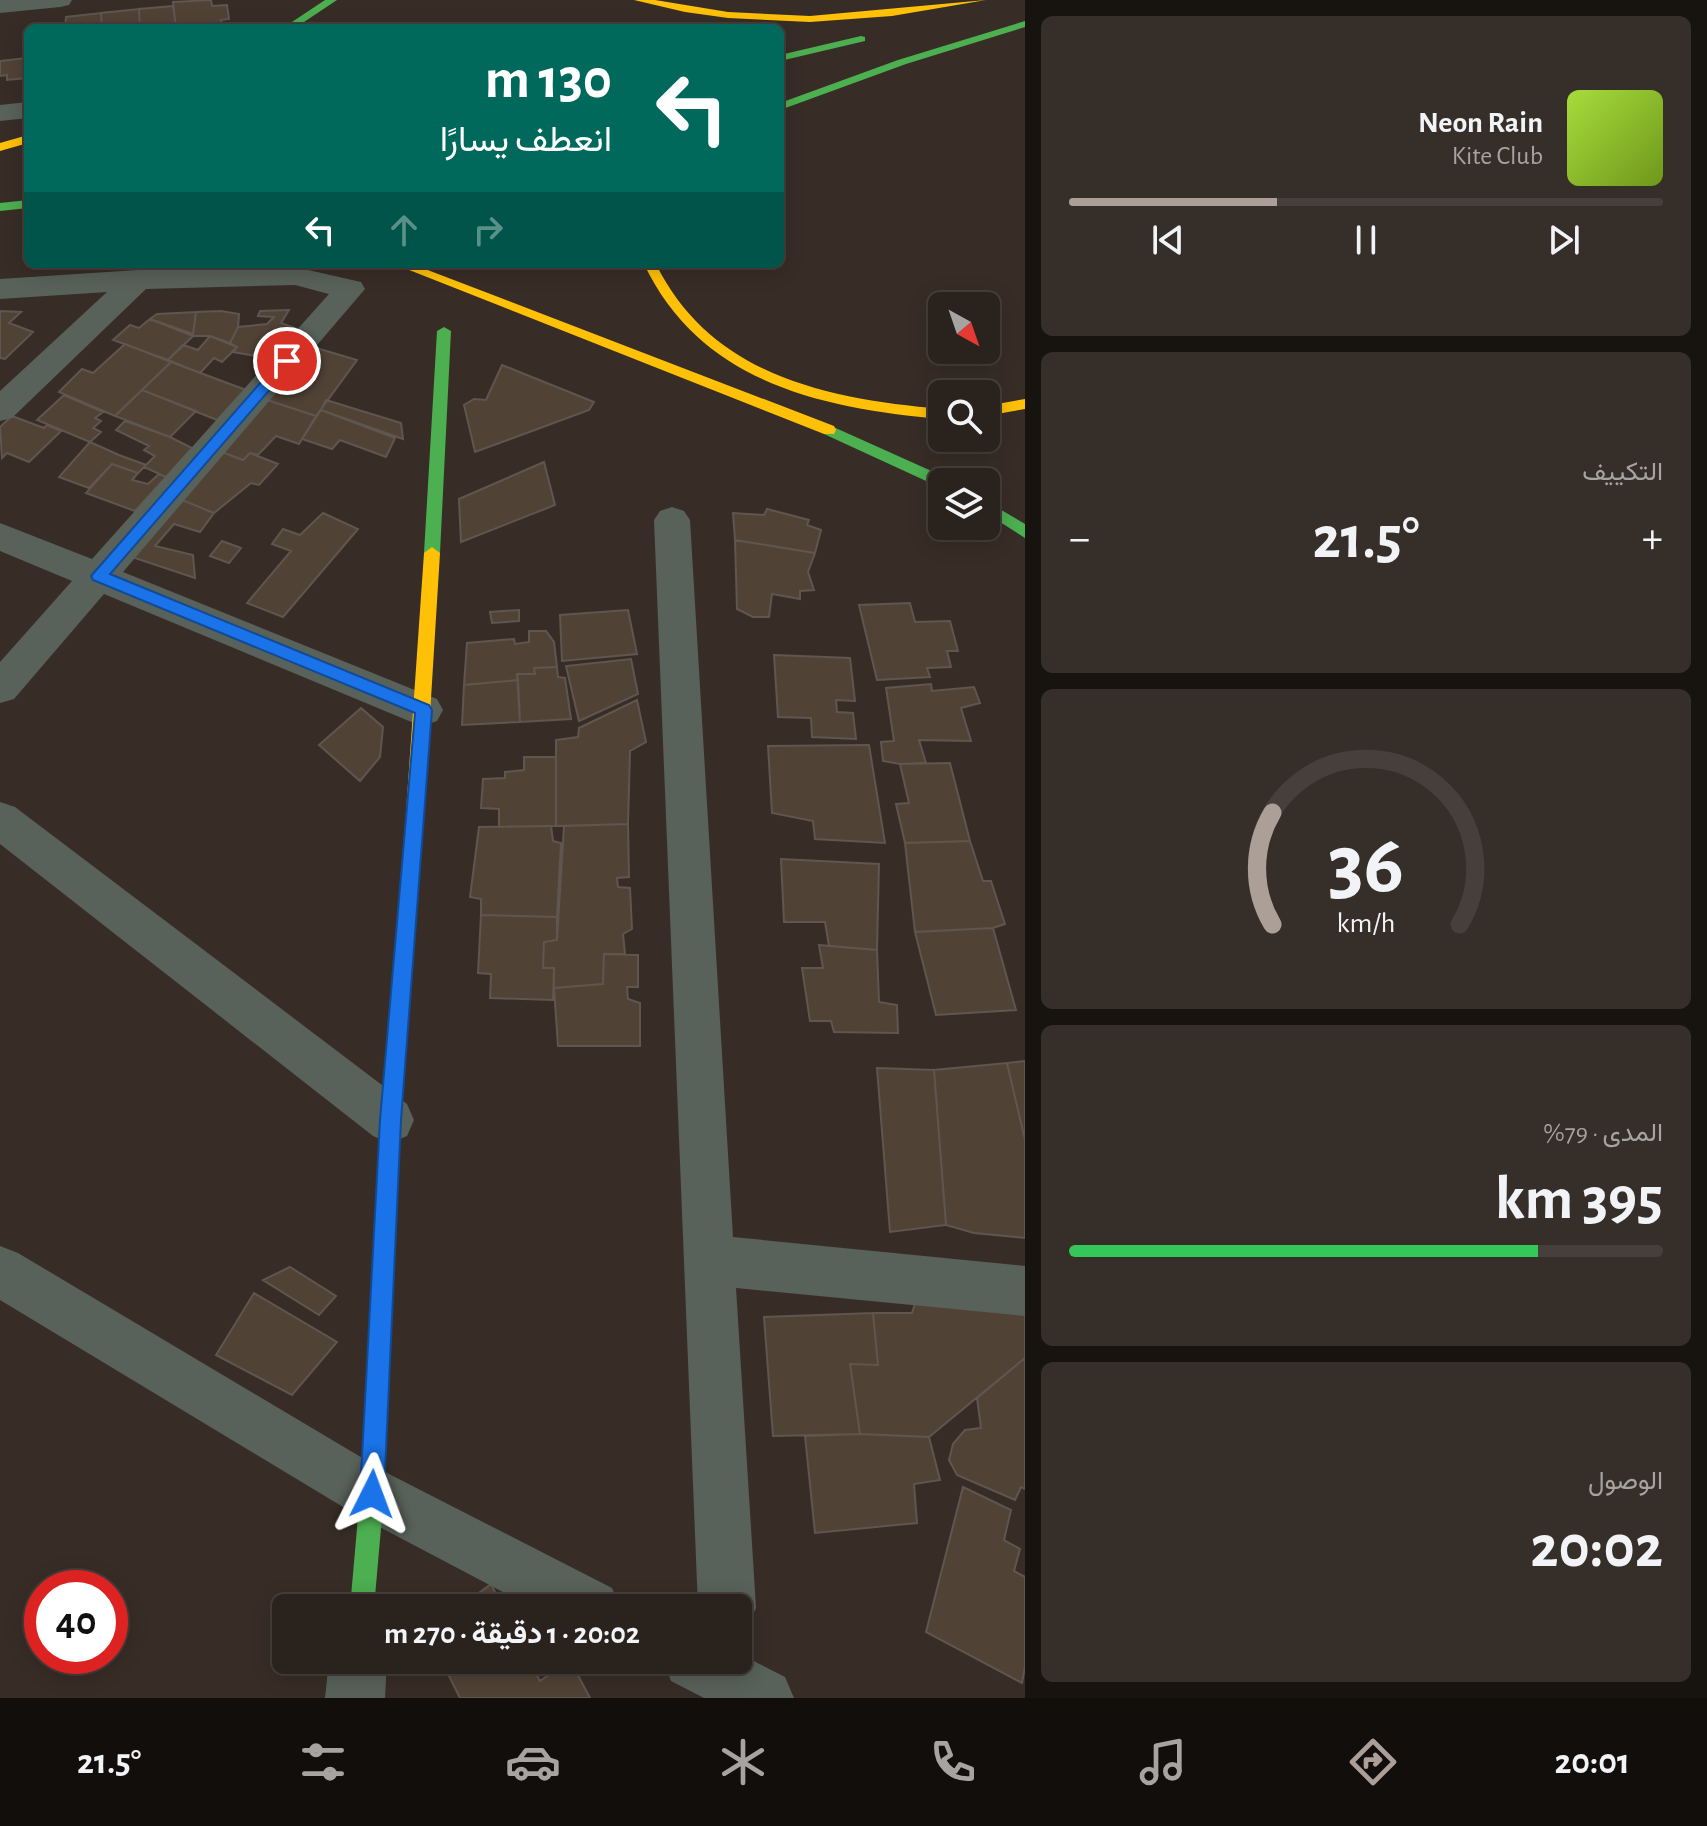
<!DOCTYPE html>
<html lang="ar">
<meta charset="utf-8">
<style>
:root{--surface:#2a221c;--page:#362f29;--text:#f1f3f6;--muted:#a5a4a3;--line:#463f3b;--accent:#ac9f97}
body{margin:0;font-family:"Alegreya Sans",Vazirmatn,sans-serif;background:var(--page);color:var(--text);direction:rtl;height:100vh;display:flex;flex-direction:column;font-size:30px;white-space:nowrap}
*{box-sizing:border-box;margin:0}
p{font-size:26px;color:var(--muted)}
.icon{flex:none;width:44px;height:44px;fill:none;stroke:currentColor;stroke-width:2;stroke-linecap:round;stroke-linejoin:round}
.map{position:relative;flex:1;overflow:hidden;direction:ltr}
.drawer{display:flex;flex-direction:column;gap:16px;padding:16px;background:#17130f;width:682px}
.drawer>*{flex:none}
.guide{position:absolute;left:24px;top:24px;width:760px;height:244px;border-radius:12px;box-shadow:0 4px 20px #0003,0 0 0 2px var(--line);direction:rtl;background:#00695c;color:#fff;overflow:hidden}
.needle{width:52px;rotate:140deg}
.controls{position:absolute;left:928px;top:292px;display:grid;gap:16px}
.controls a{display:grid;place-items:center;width:72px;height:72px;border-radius:12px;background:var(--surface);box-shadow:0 4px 20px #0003,0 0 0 2px var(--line);font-size:40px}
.speed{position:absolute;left:24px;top:1570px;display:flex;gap:16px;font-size:40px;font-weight:700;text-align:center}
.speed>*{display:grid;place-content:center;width:104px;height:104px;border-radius:50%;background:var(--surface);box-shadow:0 4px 20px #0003,0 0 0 2px var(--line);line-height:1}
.speed .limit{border:12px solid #d22;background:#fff;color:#111}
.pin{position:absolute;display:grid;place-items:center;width:68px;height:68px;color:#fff;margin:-34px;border:4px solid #fff;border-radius:50%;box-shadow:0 2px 8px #0007}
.me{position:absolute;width:88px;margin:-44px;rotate:3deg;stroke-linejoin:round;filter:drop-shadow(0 0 6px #0008)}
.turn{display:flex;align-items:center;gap:28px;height:168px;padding:0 40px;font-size:36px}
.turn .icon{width:104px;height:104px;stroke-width:2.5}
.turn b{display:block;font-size:56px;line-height:68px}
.lanes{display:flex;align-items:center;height:76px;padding:0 40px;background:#0003;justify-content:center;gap:40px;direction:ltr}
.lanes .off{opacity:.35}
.big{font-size:60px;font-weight:700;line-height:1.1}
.drawer .widget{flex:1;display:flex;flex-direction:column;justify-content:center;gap:12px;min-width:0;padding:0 28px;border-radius:12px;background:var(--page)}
.drawer .dial{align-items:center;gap:0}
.dial svg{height:208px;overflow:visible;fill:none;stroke:var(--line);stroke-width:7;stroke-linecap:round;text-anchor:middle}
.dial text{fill:var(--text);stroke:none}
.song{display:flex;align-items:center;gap:24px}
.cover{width:96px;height:96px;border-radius:12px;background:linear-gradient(135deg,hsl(80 70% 55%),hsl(80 70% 35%))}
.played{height:8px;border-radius:4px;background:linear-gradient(90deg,var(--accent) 35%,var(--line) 35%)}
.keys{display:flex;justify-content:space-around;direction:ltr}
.heat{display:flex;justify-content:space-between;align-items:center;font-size:44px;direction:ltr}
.charge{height:12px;border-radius:6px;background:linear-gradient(90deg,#34c759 79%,var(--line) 0)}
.trip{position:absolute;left:272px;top:1594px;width:480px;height:80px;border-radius:12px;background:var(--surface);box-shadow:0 4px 20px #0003,0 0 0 2px var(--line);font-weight:700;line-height:80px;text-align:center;direction:rtl}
.menu{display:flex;height:128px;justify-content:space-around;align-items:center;background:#110e0b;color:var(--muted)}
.menu .icon{width:56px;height:56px}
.menu .selected{color:var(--accent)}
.menu b{font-size:36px;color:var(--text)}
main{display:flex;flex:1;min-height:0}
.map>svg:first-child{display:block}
.building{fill:#514236;stroke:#5f5650;stroke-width:2}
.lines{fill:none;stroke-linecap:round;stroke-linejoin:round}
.street{fill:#58615a;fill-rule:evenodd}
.fast{fill:#4caf50;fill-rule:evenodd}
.slow{fill:#ffc107;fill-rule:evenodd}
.route{fill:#1a73e8;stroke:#114b97;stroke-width:2}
</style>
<main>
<section class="drawer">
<div class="widget">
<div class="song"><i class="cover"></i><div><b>Neon Rain</b><p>Kite Club</p></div></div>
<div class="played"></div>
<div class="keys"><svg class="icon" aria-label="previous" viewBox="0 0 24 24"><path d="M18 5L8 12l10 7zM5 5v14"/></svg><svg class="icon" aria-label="pause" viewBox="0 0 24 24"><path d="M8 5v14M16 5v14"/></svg><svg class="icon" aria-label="next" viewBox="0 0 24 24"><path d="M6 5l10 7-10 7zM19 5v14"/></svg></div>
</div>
<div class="widget"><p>التكييف</p>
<div class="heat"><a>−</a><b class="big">21.5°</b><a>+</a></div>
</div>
<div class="widget dial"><svg viewBox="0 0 100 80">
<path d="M14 69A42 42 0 1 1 86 69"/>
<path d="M14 69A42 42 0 0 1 14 26" stroke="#ac9f97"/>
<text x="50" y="56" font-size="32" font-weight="700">36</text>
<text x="50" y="72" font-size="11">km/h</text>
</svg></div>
<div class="widget"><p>المدى · 79%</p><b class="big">395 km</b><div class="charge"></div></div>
<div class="widget"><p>الوصول</p><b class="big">20:02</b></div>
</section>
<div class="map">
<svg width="1025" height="1698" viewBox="0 0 1025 1698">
<rect width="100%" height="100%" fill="#382d26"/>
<path class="building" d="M 211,0 L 212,6 L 227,5 L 229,19 L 221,20 L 222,26 L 176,28 L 173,2 Z
M 173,6 L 176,28 L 140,28 L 139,9 Z
M 139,9 L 140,28 L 102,28 L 101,13 Z
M 101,13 L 102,28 L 65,28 L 66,17 Z
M 26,58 L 27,78 L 7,80 L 7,75 L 0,76 L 0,61 Z
M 289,310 L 281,323 L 300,330 L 274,359 L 233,352 L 237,347 L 230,343 L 238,327 L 267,324 L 274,317 L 258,316 L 260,311 Z
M 0,311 L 21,312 L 9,323 L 33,332 L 5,359 L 0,358 Z
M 221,311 L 239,314 L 238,327 L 230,343 L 210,336 L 193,336 L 196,312 Z
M 196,312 L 193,334 L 150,319 L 157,314 Z
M 150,319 L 193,336 L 168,360 L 113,340 L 130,325 L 139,328 Z
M 210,336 L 237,347 L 222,362 L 214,358 L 200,373 L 168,360 L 183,345 L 198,350 Z
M 125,344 L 171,362 L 115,416 L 59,392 L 82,369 L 93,373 Z
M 313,347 L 357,360 L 316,416 L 264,399 Z
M 171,362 L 246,390 L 217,420 L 142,390 Z
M 502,365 L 594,402 L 589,410 L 475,452 L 464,405 L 474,399 L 486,400 Z
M 142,390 L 196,411 L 170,437 L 115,416 Z
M 64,395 L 103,412 L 95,418 L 101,421 L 93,428 L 101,432 L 90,442 L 37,420 Z
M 264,399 L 316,416 L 299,444 L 276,436 L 258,455 L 250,453 L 243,460 L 222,452 Z
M 326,400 L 401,423 L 403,439 L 321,410 Z
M 321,410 L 395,438 L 386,457 L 340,440 L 332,449 L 302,439 Z
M 12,416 L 44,428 L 47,425 L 61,431 L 29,462 L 7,453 L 2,458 L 0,427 Z
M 125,421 L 170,437 L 192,448 L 166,477 L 144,467 L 155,456 L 144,450 L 149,446 L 116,430 Z
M 90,442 L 119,455 L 146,465 L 138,473 L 112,464 L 89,488 L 59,477 Z
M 222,452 L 243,460 L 250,453 L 278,464 L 259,485 L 251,483 L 214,513 L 177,498 Z
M 544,462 L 555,505 L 461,542 L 459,499 Z
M 112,464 L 138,473 L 132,480 L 148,484 L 159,474 L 166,477 L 135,511 L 86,493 Z
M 177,498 L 214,513 L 200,532 L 174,524 L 155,546 L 193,555 L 195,578 L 129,556 Z
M 767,509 L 809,520 L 807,525 L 821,530 L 815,553 L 735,540 L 733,513 L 764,515 Z
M 323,513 L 358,529 L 283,617 L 247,603 L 291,551 L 272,544 L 283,529 L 300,535 Z
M 735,540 L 815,553 L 808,572 L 814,590 L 800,591 L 800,599 L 772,594 L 769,617 L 753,617 L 737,609 Z
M 222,541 L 241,548 L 229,563 L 210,556 Z
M 910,603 L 915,622 L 950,621 L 958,651 L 947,651 L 951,667 L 927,668 L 930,677 L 877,680 L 859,605 Z
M 519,610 L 519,621 L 492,623 L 490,612 Z
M 628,610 L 637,654 L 562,661 L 560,615 Z
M 529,631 L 546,631 L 554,642 L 557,667 L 534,668 L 535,674 L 517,674 L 518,680 L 464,685 L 467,643 L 514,639 L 515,644 L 529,642 Z
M 774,655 L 850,658 L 855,701 L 836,700 L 837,712 L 853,713 L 856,739 L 812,737 L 811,718 L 778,717 Z
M 631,659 L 638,694 L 579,721 L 566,666 Z
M 557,667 L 558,677 L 565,678 L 571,719 L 520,722 L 517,674 L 535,674 L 534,668 Z
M 518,680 L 520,722 L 462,725 L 464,685 Z
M 931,684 L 932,691 L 974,687 L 980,703 L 961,708 L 971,741 L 919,740 L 926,763 L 900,764 L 883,761 L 881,742 L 894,741 L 886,688 Z
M 637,700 L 646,742 L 630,751 L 628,824 L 556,826 L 556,740 L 578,737 L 579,728 Z
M 361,708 L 383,727 L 380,757 L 360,781 L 319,745 Z
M 869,745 L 885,843 L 815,839 L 813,821 L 772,813 L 768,746 Z
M 524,757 L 556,757 L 556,826 L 499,827 L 499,809 L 481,808 L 483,779 L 505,778 L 505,772 L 524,770 Z
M 950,763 L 970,841 L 905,843 L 896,804 L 909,803 L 900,764 Z
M 628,824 L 629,877 L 617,878 L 618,887 L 630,888 L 632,929 L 623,934 L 625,954 L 604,954 L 603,984 L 554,988 L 554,968 L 543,968 L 544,942 L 557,940 L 564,826 Z
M 551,826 L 553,841 L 561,843 L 557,917 L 481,915 L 481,899 L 470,897 L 479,827 Z
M 970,841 L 983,881 L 991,881 L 1005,924 L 993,928 L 915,932 L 905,843 Z
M 781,859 L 879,864 L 877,950 L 829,946 L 825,922 L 784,922 Z
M 481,915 L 557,917 L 557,940 L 544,942 L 543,968 L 554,968 L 553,1000 L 490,998 L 491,974 L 478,973 Z
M 993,928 L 1016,1010 L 936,1015 L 915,932 Z
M 819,945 L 877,950 L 879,1002 L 897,1005 L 898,1033 L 834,1032 L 831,1021 L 810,1021 L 802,968 L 823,968 Z
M 604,954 L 638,955 L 638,987 L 627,987 L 628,999 L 640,1003 L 640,1046 L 558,1046 L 554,988 L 603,984 Z
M 1025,1061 L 1025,1140 L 1007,1063 Z
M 1007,1063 L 1025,1140 L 1025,1238 L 974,1233 L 946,1225 L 934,1070 Z
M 877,1068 L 934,1070 L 946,1225 L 890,1232 Z
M 290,1267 L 336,1296 L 319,1315 L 263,1280 Z
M 254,1293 L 337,1342 L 292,1395 L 216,1355 Z
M 916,1300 L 1025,1310 L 1025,1358 L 929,1437 L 860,1434 L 850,1364 L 878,1365 L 873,1313 L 912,1313 Z
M 873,1313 L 878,1365 L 850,1364 L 860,1434 L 773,1436 L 764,1317 Z
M 1025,1358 L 1025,1489 L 1021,1487 L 1015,1500 L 957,1475 L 949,1460 L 953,1444 L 965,1430 L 981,1428 L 977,1398 Z
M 860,1434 L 929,1437 L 940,1480 L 914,1484 L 917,1523 L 815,1533 L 805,1436 Z
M 963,1487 L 1011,1510 L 1004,1540 L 1020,1549 L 1014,1571 L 1025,1577 L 1025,1667 L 1022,1683 L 926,1632 Z
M 491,1584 L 503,1608 L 457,1608 L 476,1595 Z
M 441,1660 L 529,1660 L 540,1681 L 570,1660 L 590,1698 L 460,1698 Z"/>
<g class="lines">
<path class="street" d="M 0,0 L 72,0 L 69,5 L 60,7 L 0,13 Z
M 28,102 L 28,118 L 0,121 L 0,105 Z
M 295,267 L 361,282 L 365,289 L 123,572 L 437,699 L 443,710 L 437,721 L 423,726 L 409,721 L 104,594 L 14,699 L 0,703 L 0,662 L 72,581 L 0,551 L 0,523 L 92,559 L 329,294 L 295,285 L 146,289 L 12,418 L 0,421 L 0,391 L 107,292 L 0,299 L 0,279 L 138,270 Z
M 672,507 L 684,511 L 690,520 L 733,1237 L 1025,1266 L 1025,1316 L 736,1288 L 756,1608 L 747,1628 L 738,1632 L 738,1608 L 698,1608 L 654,520 L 660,511 Z
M 0,802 L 15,807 L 407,1104 L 414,1120 L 407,1136 L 390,1143 L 373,1136 L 0,844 Z
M 0,1246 L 18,1253 L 391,1475 L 612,1588 L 621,1608 L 533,1608 L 353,1513 L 0,1300 Z
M 738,1653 L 785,1677 L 794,1698 L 704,1698 L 671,1681 L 663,1660 L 738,1660 Z
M 329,1660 L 387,1660 L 385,1698 L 325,1698 Z"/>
<path class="fast" d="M 325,0 L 337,0 L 295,28 L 283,28 Z
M 1025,21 L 1025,27 L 906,64 L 780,110 L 780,103 L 898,60 Z
M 861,36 L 865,37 L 865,41 L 780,61 L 780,55 Z
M 28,200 L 28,208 L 0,211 L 0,203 Z
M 444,327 L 451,331 L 440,553 L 432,559 L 424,553 L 437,331 Z
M 829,425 L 947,478 L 949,482 L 942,482 L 942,487 L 937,486 L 824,434 L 824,426 Z
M 986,501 L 1025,524 L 1025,538 L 986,513 Z
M 415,804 L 421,807 L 424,812 L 400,1120 L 384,1494 L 374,1608 L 350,1608 L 360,1494 L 380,1120 L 406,812 L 409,807 Z"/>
<path class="slow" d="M 634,0 L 655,0 L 728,12 L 810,16 L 986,0 L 892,16 L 810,22 L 728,18 L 685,12 Z
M 28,135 L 28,143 L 0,151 L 0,143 Z
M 394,264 L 412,264 L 834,426 L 836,430 L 834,434 L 824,434 Z
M 644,264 L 656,264 C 711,376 828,399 942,409 L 942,419 C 821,408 701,383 644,264 Z
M 1025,399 L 1025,409 L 986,416 L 986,406 Z
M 432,547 L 440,553 L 424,812 L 421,817 L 409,817 L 406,812 L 424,553 Z"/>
</g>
<path class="route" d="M 287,356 L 294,361 L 292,364 L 110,574 L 429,705 L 432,710 L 401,1120 L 384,1494 L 380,1502 L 372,1506 L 364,1502 L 360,1494 L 380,1120 L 415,713 L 93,580 L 91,576 L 282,358 Z"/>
</svg>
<div class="controls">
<a><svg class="needle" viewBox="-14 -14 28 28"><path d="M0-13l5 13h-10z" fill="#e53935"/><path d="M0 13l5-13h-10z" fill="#a5a4a3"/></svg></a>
<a><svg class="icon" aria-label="search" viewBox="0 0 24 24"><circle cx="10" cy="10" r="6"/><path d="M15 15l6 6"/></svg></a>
<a><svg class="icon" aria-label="layers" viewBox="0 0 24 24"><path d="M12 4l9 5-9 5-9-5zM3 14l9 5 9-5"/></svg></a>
</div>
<div class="speed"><div class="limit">40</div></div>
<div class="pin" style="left:287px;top:361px;background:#d93025"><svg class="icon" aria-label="arrive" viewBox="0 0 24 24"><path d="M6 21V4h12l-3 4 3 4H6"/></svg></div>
<svg class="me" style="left:372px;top:1494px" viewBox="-20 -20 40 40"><path d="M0-17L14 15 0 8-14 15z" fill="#1a73e8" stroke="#fff" stroke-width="4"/></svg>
<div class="trip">20:02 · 1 دقيقة · 270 m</div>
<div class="guide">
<div class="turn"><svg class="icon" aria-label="left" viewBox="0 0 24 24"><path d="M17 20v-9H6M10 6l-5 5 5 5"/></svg><div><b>130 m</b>انعطف يسارًا</div></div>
<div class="lanes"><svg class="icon" aria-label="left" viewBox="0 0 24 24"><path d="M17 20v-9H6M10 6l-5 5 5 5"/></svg><svg class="icon off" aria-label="ahead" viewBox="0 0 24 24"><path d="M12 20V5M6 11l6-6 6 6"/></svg><svg class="icon off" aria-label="right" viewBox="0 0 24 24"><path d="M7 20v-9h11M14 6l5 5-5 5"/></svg></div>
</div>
</div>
</main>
<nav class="menu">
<b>20:01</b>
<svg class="icon selected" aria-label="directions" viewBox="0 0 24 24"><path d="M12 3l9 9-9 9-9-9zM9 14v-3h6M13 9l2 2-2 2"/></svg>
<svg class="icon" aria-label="music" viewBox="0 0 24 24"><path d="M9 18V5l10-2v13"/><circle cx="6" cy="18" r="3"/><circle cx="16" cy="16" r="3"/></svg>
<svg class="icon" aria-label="phone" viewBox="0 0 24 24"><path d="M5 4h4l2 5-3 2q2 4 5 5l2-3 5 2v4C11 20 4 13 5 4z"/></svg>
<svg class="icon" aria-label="climate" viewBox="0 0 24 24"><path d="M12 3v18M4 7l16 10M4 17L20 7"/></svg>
<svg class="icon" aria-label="car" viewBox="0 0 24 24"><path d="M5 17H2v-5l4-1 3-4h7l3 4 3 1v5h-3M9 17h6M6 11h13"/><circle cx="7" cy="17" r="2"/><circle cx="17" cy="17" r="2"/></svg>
<svg class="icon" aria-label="filters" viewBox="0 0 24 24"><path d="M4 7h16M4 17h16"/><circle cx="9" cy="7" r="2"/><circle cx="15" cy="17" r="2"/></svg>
<b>21.5°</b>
</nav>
